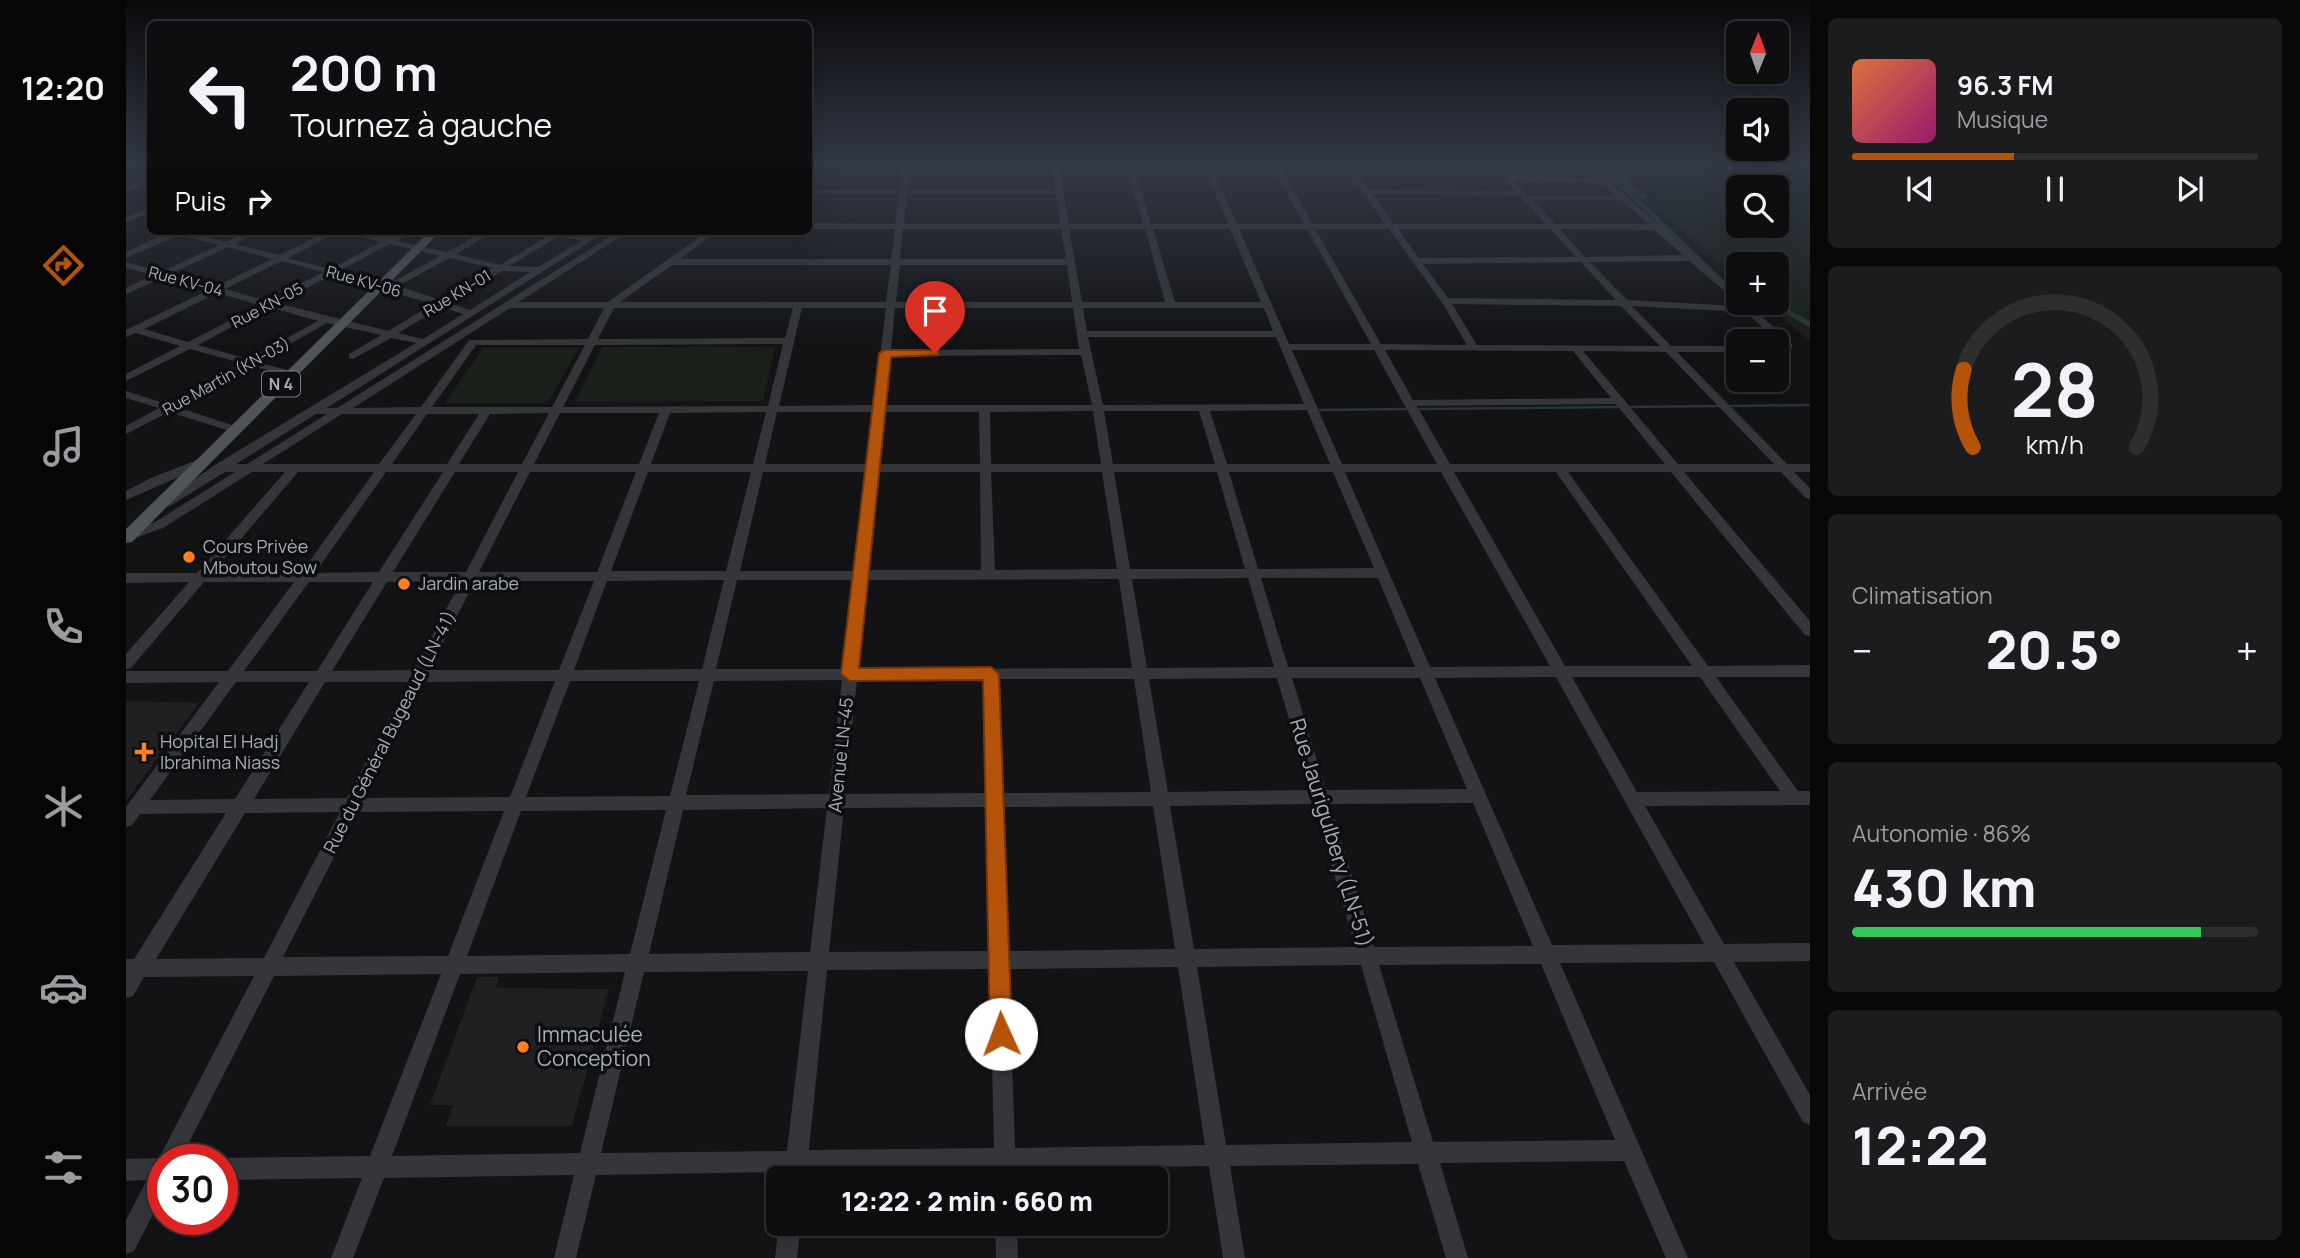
<!DOCTYPE html>
<html lang="fr">
<meta charset="utf-8">
<style>
:root{--surface:#0e0e10;--page:#1c1c1e;--text:#f1f3f6;--muted:#9b9c9f;--line:#2e2e30;--accent:#b45309}
body{margin:0;font-family:Manrope,sans-serif;background:var(--page);color:var(--text);height:100vh;display:flex;flex-direction:column;font-size:26px;white-space:nowrap}
*{box-sizing:border-box;margin:0}
p{font-size:23px;color:var(--muted)}
.icon{flex:none;width:38px;height:38px;fill:none;stroke:currentColor;stroke-width:2;stroke-linecap:round;stroke-linejoin:round}
.map{position:relative;flex:1;overflow:hidden}
.drawer{display:flex;flex-direction:column;gap:18px;padding:18px;background:#080809;width:490px}
.drawer>*{flex:none}
.banner{position:absolute;left:21px;top:21px;width:665px;height:214px;border-radius:10px;box-shadow:0 7px 28px #0002,0 0 0 2px var(--line);background:#0e0e10;color:var(--text);overflow:hidden}
.needle{width:46px;rotate:1deg}
.buttons{position:absolute;left:1600px;top:21px;display:grid;gap:14px}
.buttons a{display:grid;place-items:center;width:63px;height:63px;border-radius:10px;background:var(--surface);box-shadow:0 7px 28px #0002,0 0 0 2px var(--line);font-size:35px}
.speed{position:absolute;left:21px;top:1144px;display:flex;gap:14px;font-size:35px;font-weight:700;text-align:center}
.speed>*{display:grid;place-content:center;width:91px;height:91px;border-radius:50%;background:var(--surface);box-shadow:0 7px 28px #0002,0 0 0 2px var(--line);line-height:1}
.speed .limit{border:10px solid #d22;background:#fff;color:#111}
.pin{position:absolute;display:grid;place-items:center;width:60px;height:60px;color:#fff;margin:-72px -30px;border-radius:50% 50% 50% 0;rotate:-45deg;box-shadow:0 0 7px #0007}
.pin .icon{rotate:45deg}
.me{position:absolute;width:77px;margin:-38px;rotate:358deg;stroke-linejoin:round;filter:drop-shadow(0 0 5px #0008)}
.turn{display:flex;align-items:center;gap:24px;height:147px;padding:0 28px;font-size:32px}
.turn .icon{width:91px;height:91px;stroke-width:2.5}
.turn b{display:block;font-size:49px;line-height:60px}
.then{display:flex;align-items:center;height:66px;padding:0 28px;background:#0003;gap:14px;font-size:26px}
.big{font-size:52px;font-weight:800;line-height:1.1}
.drawer .card{flex:1;display:flex;flex-direction:column;justify-content:center;gap:10px;min-width:0;padding:0 24px;border-radius:10px;background:var(--page)}
.drawer .dial{align-items:center;gap:0}
.dial svg{height:182px;overflow:visible;fill:none;stroke:var(--line);stroke-width:7;stroke-linecap:round;text-anchor:middle}
.dial text{fill:var(--text);stroke:none}
.song{display:flex;align-items:center;gap:21px}
.cover{width:84px;height:84px;border-radius:10px;background:linear-gradient(135deg,hsl(20 70% 55%),hsl(320 70% 35%))}
.played{height:7px;border-radius:4px;background:linear-gradient(90deg,var(--accent) 40%,var(--line) 40%)}
.keys{display:flex;justify-content:space-around;direction:ltr}
.heat{display:flex;justify-content:space-between;align-items:center;font-size:38px;direction:ltr}
.charge{height:10px;border-radius:5px;background:linear-gradient(90deg,#34c759 86%,var(--line) 0)}
.trip{position:absolute;left:640px;top:1166px;width:402px;height:70px;border-radius:10px;background:var(--surface);box-shadow:0 7px 28px #0002,0 0 0 2px var(--line);font-weight:800;line-height:70px;text-align:center}
main{display:flex;flex:1;min-height:0}
.tab-bar{display:flex;flex-direction:column;width:126px;justify-content:space-around;align-items:center;background:#060606;color:var(--muted)}
.tab-bar .icon{width:49px;height:49px}
.tab-bar .current{color:var(--accent)}
.tab-bar b{font-size:32px;color:var(--text)}
.map>svg:first-child{display:block}
.built{fill:#1f2022}
.green{fill:#192019;fill-rule:evenodd}
.lines{fill:none;stroke-linecap:round;stroke-linejoin:round}
.stream{stroke:#28363a;stroke-width:2.5}
.canal{fill:#28363a;fill-rule:evenodd}
.minor{fill:#34363a;fill-rule:evenodd}
.major{fill:#4f5459;fill-rule:evenodd}
.route{fill:#b45309;stroke:#753606;stroke-width:2}
.poi-dot{fill:#ff7f21;stroke:#0e0e10;stroke-width:2.5}
.labels{text-anchor:middle;stroke-width:7;stroke-linejoin:round;paint-order:stroke}
.far-street-label{font-size:16px;fill:#a3aeb7;stroke:#0e0e10}
.shield{fill:#0e0e10;stroke:#767e85;stroke-width:2}
.shield-label{font-size:16px;font-weight:bold;fill:#a3aeb7}
.poi-label{font-size:18px;fill:#a3aeb7;stroke:#0e0e10;text-anchor:start}
.street-label{font-size:18px;fill:#a3aeb7;stroke:#0e0e10}
.near-street-label{font-size:21px;fill:#a3aeb7;stroke:#0e0e10}
.near-poi-label{font-size:21px;fill:#a3aeb7;stroke:#0e0e10;text-anchor:start}
</style>
<main>
<nav class="tab-bar">
<b>12:20</b>
<svg class="icon current" aria-label="directions" viewBox="0 0 24 24"><path d="M12 3l9 9-9 9-9-9zM9 14v-3h6M13 9l2 2-2 2"/></svg>
<svg class="icon" aria-label="music" viewBox="0 0 24 24"><path d="M9 18V5l10-2v13"/><circle cx="6" cy="18" r="3"/><circle cx="16" cy="16" r="3"/></svg>
<svg class="icon" aria-label="phone" viewBox="0 0 24 24"><path d="M5 4h4l2 5-3 2q2 4 5 5l2-3 5 2v4C11 20 4 13 5 4z"/></svg>
<svg class="icon" aria-label="climate" viewBox="0 0 24 24"><path d="M12 3v18M4 7l16 10M4 17L20 7"/></svg>
<svg class="icon" aria-label="car" viewBox="0 0 24 24"><path d="M5 17H2v-5l4-1 3-4h7l3 4 3 1v5h-3M9 17h6M6 11h13"/><circle cx="7" cy="17" r="2"/><circle cx="17" cy="17" r="2"/></svg>
<svg class="icon" aria-label="filters" viewBox="0 0 24 24"><path d="M4 7h16M4 17h16"/><circle cx="9" cy="7" r="2"/><circle cx="15" cy="17" r="2"/></svg>
</nav>
<div class="map">
<svg width="1684" height="1258" viewBox="0 0 1684 1258">
<rect width="100%" height="100%" fill="#131315"/>
<path class="built" d="M 0,701 L 73,703 L 0,801 Z
M 351,977 L 373,977 L 370,988 L 483,989 L 446,1126 L 320,1126 L 327,1105 L 304,1105 Z"/>
<path class="green" d="M 1535,165 L 1684,165 L 1684,342 L 1639,303 L 1650,303 L 1650,264 L 1612,264 L 1612,279 L 1526,204 ZM 1612,187 L 1650,187 L 1650,226 L 1612,226 Z
M 476,347 L 649,347 L 637,401 L 449,402 Z
M 357,348 L 453,348 L 422,403 L 319,403 Z"/>
<g class="lines">
<path class="stream" d="M 1602,406 L 1684,405
M 1290,409 L 1594,406
M 1194,410 L 1283,409"/>
<path class="canal" d="M 1467,165 L 1474,165 L 1514,200 L 1598,280 L 1612,284 L 1612,289 L 1592,284 L 1510,202 Z
M 1639,303 L 1649,303 L 1684,321 L 1684,327 Z"/>
<path class="minor" d="M 682,165 L 688,165 L 682,168 Z
M 776,165 L 784,165 L 781,190 L 929,190 L 925,165 L 933,165 L 943,224 L 1017,224 L 1000,165 L 1008,165 L 1025,224 L 1102,224 L 1077,165 L 1085,165 L 1111,224 L 1178,224 L 1145,165 L 1153,165 L 1187,224 L 1259,224 L 1217,165 L 1225,165 L 1243,190 L 1389,191 L 1365,165 L 1373,165 L 1383,176 L 1471,178 L 1456,165 L 1464,165 L 1612,294 L 1612,302 L 1563,261 L 1464,262 L 1501,300 L 1613,306 L 1611,303 L 1612,302 L 1621,303 L 1666,344 L 1666,348 L 1650,352 L 1650,346 L 1655,345 L 1620,312 L 1506,306 L 1545,346 L 1612,346 L 1612,352 L 1551,352 L 1661,464 L 1684,464 L 1684,472 L 1668,472 L 1684,488 L 1684,499 L 1680,498 L 1655,472 L 1558,472 L 1684,621 L 1684,636 L 1679,635 L 1545,472 L 1442,472 L 1582,666 L 1684,665 L 1684,677 L 1590,677 L 1672,791 L 1684,791 L 1684,805 L 1519,806 L 1598,944 L 1684,943 L 1684,961 L 1608,962 L 1684,1095 L 1684,1125 L 1677,1122 L 1588,962 L 1434,963 L 1562,1258 L 1540,1258 L 1498,1161 L 1314,1163 L 1342,1258 L 1320,1258 L 1292,1164 L 1104,1166 L 1119,1258 L 1097,1258 L 1083,1166 L 890,1169 L 890,1178 L 868,1178 L 868,1169 L 680,1172 L 680,1178 L 658,1178 L 659,1172 L 470,1175 L 450,1258 L 428,1258 L 448,1175 L 258,1178 L 227,1258 L 205,1258 L 236,1178 L 96,1180 L 96,1160 L 91,1160 L 96,1158 L 244,1156 L 315,974 L 148,976 L 54,1160 L 37,1160 L 37,1195 L 8,1251 L 0,1254 L 0,1220 L 21,1180 L 0,1181 L 0,1159 L 33,1158 L 128,976 L 18,977 L 7,996 L 0,998 L 0,959 L 8,959 L 100,813 L 14,814 L 6,825 L 0,827 L 0,807 L 93,682 L 0,683 L 0,671 L 102,671 L 168,582 L 78,582 L 5,668 L 0,669 L 0,654 L 63,582 L 0,583 L 0,573 L 71,573 L 159,472 L 126,472 L 37,528 L 1,541 L 0,533 L 29,522 L 109,472 L 99,472 L 44,506 L 40,507 L 34,503 L 89,465 L 290,343 L 265,338 L 227,359 L 223,358 L 223,354 L 255,335 L 201,323 L 132,362 L 168,372 L 168,376 L 125,366 L 51,407 L 112,427 L 112,431 L 104,431 L 43,412 L 0,434 L 0,426 L 33,408 L 0,398 L 0,391 L 41,404 L 115,363 L 64,349 L 0,381 L 0,374 L 54,346 L 10,333 L 0,337 L 0,330 L 82,290 L 36,278 L 0,294 L 0,288 L 27,275 L 0,268 L 0,262 L 35,272 L 93,245 L 53,235 L 0,258 L 0,252 L 45,231 L 59,231 L 100,242 L 124,231 L 135,231 L 109,244 L 153,255 L 203,231 L 214,231 L 162,258 L 204,269 L 255,242 L 216,231 L 231,231 L 262,238 L 277,231 L 287,231 L 271,241 L 321,252 L 359,231 L 369,231 L 330,254 L 374,265 L 422,236 L 399,231 L 440,231 L 439,233 L 464,235 L 471,231 L 481,231 L 201,408 L 211,408 L 493,231 L 503,231 L 393,302 L 482,302 L 582,231 L 592,231 L 554,259 L 765,259 L 769,229 L 682,229 L 682,223 L 769,224 L 773,194 L 682,194 L 682,190 L 773,190 ZM 1388,181 L 1476,183 L 1490,196 L 1402,196 ZM 781,194 L 930,194 L 934,224 L 778,224 ZM 1246,194 L 1393,195 L 1420,224 L 1268,224 ZM 1407,200 L 1495,200 L 1523,224 L 1429,224 ZM 777,229 L 935,229 L 940,259 L 774,259 ZM 943,229 L 1019,229 L 1039,302 L 956,302 ZM 1027,229 L 1104,229 L 1135,302 L 1049,302 ZM 1113,229 L 1181,229 L 1245,344 L 1163,344 ZM 1189,229 L 1263,229 L 1315,301 L 1341,345 L 1255,344 ZM 1272,229 L 1425,229 L 1450,257 L 1293,258 ZM 1434,229 L 1528,230 L 1557,255 L 1459,257 ZM 432,237 L 457,240 L 412,267 L 383,266 ZM 264,244 L 314,256 L 263,284 L 213,271 ZM 102,247 L 146,259 L 89,287 L 44,274 ZM 323,258 L 367,268 L 314,300 L 272,286 ZM 155,261 L 197,272 L 141,301 L 99,289 ZM 1455,262 L 1490,300 L 1322,298 L 1297,264 ZM 546,265 L 765,265 L 760,302 L 494,302 ZM 774,265 L 941,265 L 946,302 L 770,302 ZM 376,271 L 404,272 L 344,310 L 322,303 ZM 206,275 L 307,304 L 262,331 L 151,303 ZM 91,293 L 134,305 L 62,342 L 18,329 ZM 1326,304 L 1495,306 L 1534,346 L 1351,345 ZM 143,307 L 192,321 L 122,359 L 72,345 ZM 316,307 L 337,314 L 297,339 L 272,333 ZM 384,308 L 478,308 L 462,339 L 343,340 L 295,407 L 227,408 ZM 488,308 L 667,308 L 659,338 L 472,339 ZM 676,308 L 760,308 L 748,405 L 653,406 ZM 769,308 L 947,308 L 953,349 L 765,350 ZM 957,308 L 1138,308 L 1147,331 L 961,331 ZM 962,337 L 1150,337 L 1178,404 L 977,405 ZM 657,344 L 642,406 L 437,407 L 469,345 ZM 350,345 L 459,345 L 426,407 L 306,407 ZM 1166,350 L 1248,350 L 1311,464 L 1216,464 ZM 1259,350 L 1447,351 L 1485,398 L 1287,400 ZM 1457,351 L 1540,352 L 1648,464 L 1552,464 ZM 955,355 L 966,405 L 759,405 L 764,356 ZM 1490,404 L 1539,464 L 1324,464 L 1291,406 ZM 1181,410 L 1204,464 L 1101,464 L 1084,411 ZM 967,411 L 975,464 L 865,464 L 864,412 ZM 978,411 L 1073,411 L 1089,464 L 987,464 ZM 640,412 L 627,464 L 525,464 L 544,413 ZM 651,412 L 747,412 L 741,464 L 639,464 ZM 758,412 L 853,412 L 854,464 L 753,464 ZM 423,413 L 396,464 L 333,464 L 364,414 ZM 434,413 L 533,413 L 513,464 L 408,464 ZM 190,414 L 201,414 L 121,464 L 110,464 ZM 216,414 L 290,414 L 253,464 L 137,464 ZM 301,414 L 353,414 L 321,464 L 266,464 ZM 172,472 L 248,472 L 175,573 L 86,573 ZM 260,472 L 317,472 L 253,572 L 189,573 ZM 329,472 L 392,472 L 340,572 L 267,572 ZM 404,472 L 510,472 L 471,572 L 353,572 ZM 522,472 L 625,472 L 600,571 L 485,571 ZM 637,472 L 741,472 L 729,571 L 614,571 ZM 752,472 L 854,472 L 855,570 L 742,570 ZM 865,472 L 976,472 L 991,569 L 869,570 ZM 988,472 L 1091,472 L 1119,569 L 1004,569 ZM 1103,472 L 1207,472 L 1248,568 L 1132,569 ZM 1219,472 L 1315,472 L 1424,666 L 1304,667 ZM 1328,472 L 1430,472 L 1566,666 L 1439,666 ZM 1122,578 L 1148,667 L 1021,668 L 1006,579 ZM 1135,578 L 1252,578 L 1289,667 L 1162,667 ZM 993,579 L 1006,668 L 732,669 L 741,580 ZM 598,580 L 576,669 L 448,670 L 481,581 ZM 611,580 L 728,580 L 718,669 L 590,669 ZM 335,581 L 288,670 L 206,671 L 261,582 ZM 349,581 L 468,581 L 433,670 L 303,670 ZM 183,582 L 247,582 L 191,671 L 118,671 ZM 1430,677 L 1578,944 L 1426,945 L 1309,678 ZM 1446,677 L 1574,677 L 1654,791 L 1511,792 ZM 1151,678 L 1184,790 L 1042,792 L 1023,679 ZM 1166,678 L 1294,678 L 1341,789 L 1200,790 ZM 873,679 L 1008,679 L 1025,792 L 876,793 ZM 716,680 L 703,794 L 560,795 L 588,681 ZM 731,680 L 858,680 L 860,793 L 719,794 ZM 429,681 L 384,797 L 238,798 L 298,682 ZM 444,681 L 573,681 L 544,796 L 400,797 ZM 110,682 L 183,682 L 109,799 L 24,800 ZM 199,682 L 282,682 L 221,798 L 128,799 ZM 1347,803 L 1407,946 L 1248,947 L 1204,804 ZM 1188,804 L 1229,947 L 1068,949 L 1044,806 ZM 1027,806 L 1049,949 L 882,951 L 877,807 ZM 860,807 L 863,951 L 703,952 L 718,808 ZM 701,808 L 684,952 L 523,954 L 557,810 ZM 540,810 L 504,954 L 341,956 L 395,811 ZM 378,811 L 322,956 L 157,957 L 231,812 ZM 214,812 L 138,958 L 30,959 L 119,813 ZM 1415,964 L 1489,1140 L 1307,1142 L 1253,965 ZM 1235,965 L 1286,1142 L 1100,1145 L 1071,967 ZM 1052,967 L 1079,1145 L 889,1148 L 883,969 ZM 864,969 L 868,1148 L 683,1150 L 701,970 ZM 682,971 L 661,1151 L 475,1153 L 518,972 ZM 499,972 L 454,1153 L 266,1156 L 334,974 Z
M 1475,165 L 1483,165 L 1520,195 L 1520,199 L 1514,199 Z
M 21,179 L 24,179 L 24,183 L 0,192 L 0,187 Z
M 21,208 L 24,208 L 24,213 L 0,222 L 0,217 Z
M 74,459 L 78,460 L 78,466 L 0,500 L 0,491 L 27,477 Z
M 653,1223 L 675,1223 L 671,1258 L 649,1258 Z
M 869,1223 L 891,1223 L 892,1258 L 870,1258 Z"/>
<path class="major" d="M 304,231 L 315,231 L 6,542 L 0,543 L 0,529 Z"/>
</g>
<linearGradient id="sky" x2="0" y2="1"><stop stop-color="#0a0a0c"/><stop offset="0.48" stop-color="#333946"/><stop offset="1" stop-color="#333946" stop-opacity="0"/></linearGradient>
<rect width="1684" height="341" fill="url(#sky)"/>
<path class="route" d="M 809,350 L 813,351 L 813,355 L 765,357 L 733,668 L 865,667 L 873,674 L 886,1034 L 883,1042 L 875,1045 L 867,1042 L 864,1034 L 857,680 L 724,681 L 715,674 L 753,353 L 759,350 Z"/>
<g class="poi-dot">
<circle cx="63" cy="557" r="7"/>
<circle cx="278" cy="584" r="7"/>
<path d="M14.5 741.5h7v7h7v7h-7v7h-7v-7h-7v-7h7z"/>
<circle cx="397" cy="1047" r="7"/>
</g>
<g class="labels">
<g class="far-street-label">
<text transform="translate(60 281) rotate(15)" y="6">Rue KV-04</text>
<text transform="translate(238 281) rotate(16)" y="6">Rue KV-06</text>
<text transform="translate(331 293) rotate(-31)" y="6">Rue KN-01</text>
<text transform="translate(141 305) rotate(-28)" y="6">Rue KN-05</text>
<text transform="translate(100 376) rotate(-29)" y="6">Rue Martin (KN-03)</text>
</g>
<rect class="shield" x="136" y="371.5" width="38" height="25" rx="5"/>
<g class="shield-label">
<text x="155" y="390">N 4</text>
</g>
<g class="poi-label">
<text x="77" y="553">Cours Privèe<tspan x="77" dy="21">Mboutou Sow</tspan></text>
<text x="292" y="590">Jardin arabe</text>
<text x="34" y="748">Hopital El Hadj<tspan x="34" dy="21">Ibrahima Niass</tspan></text>
</g>
<g class="street-label">
<text transform="translate(264 732) rotate(-63)" y="6">Rue du Général Bugeaud (LN-41)</text>
<text transform="translate(715 755) rotate(-84)" y="6">Avenue LN-45</text>
</g>
<g class="near-street-label">
<text transform="translate(1205 833) rotate(73)" y="7">Rue Jaurigulbery (LN-51)</text>
</g>
<g class="near-poi-label">
<text x="411" y="1042">Immaculée<tspan x="411" dy="24">Conception</tspan></text>
</g>
</g>
</svg>
<div class="buttons">
<a><svg class="needle" viewBox="-14 -14 28 28"><path d="M0-13l5 13h-10z" fill="#e53935"/><path d="M0 13l5-13h-10z" fill="#9b9c9f"/></svg></a>
<a><svg class="icon" aria-label="sound" viewBox="0 0 24 24"><path d="M4 9h4l5-4v14l-5-4H4zM17 9q2 3 0 6"/></svg></a>
<a><svg class="icon" aria-label="search" viewBox="0 0 24 24"><circle cx="10" cy="10" r="6"/><path d="M15 15l6 6"/></svg></a>
<a>+</a>
<a>−</a>
</div>
<div class="speed"><div class="limit">30</div></div>
<div class="pin" style="left:809px;top:353px;background:#d93025"><svg class="icon" aria-label="arrive" viewBox="0 0 24 24"><path d="M6 21V4h12l-3 4 3 4H6"/></svg></div>
<svg class="me" style="left:875px;top:1034px" viewBox="-20 -20 40 40"><circle r="19" fill="#fff"/><path d="M0-13L10 11 0 6-10 11z" fill="#b45309"/></svg>
<div class="trip">12:22 · 2 min · 660 m</div>
<div class="banner">
<div class="turn"><svg class="icon" aria-label="left" viewBox="0 0 24 24"><path d="M17 20v-9H6M10 6l-5 5 5 5"/></svg><div><b>200 m</b>Tournez à gauche</div></div>
<div class="then">Puis<svg class="icon" aria-label="right" viewBox="0 0 24 24"><path d="M7 20v-9h11M14 6l5 5-5 5"/></svg></div>
</div>
</div>
<section class="drawer">
<div class="card">
<div class="song"><i class="cover"></i><div><b>96.3 FM</b><p>Musique</p></div></div>
<div class="played"></div>
<div class="keys"><svg class="icon" aria-label="previous" viewBox="0 0 24 24"><path d="M18 5L8 12l10 7zM5 5v14"/></svg><svg class="icon" aria-label="pause" viewBox="0 0 24 24"><path d="M8 5v14M16 5v14"/></svg><svg class="icon" aria-label="next" viewBox="0 0 24 24"><path d="M6 5l10 7-10 7zM19 5v14"/></svg></div>
</div>
<div class="card dial"><svg viewBox="0 0 100 80">
<path d="M14 69A42 42 0 1 1 86 69"/>
<path d="M14 69A42 42 0 0 1 10 35" stroke="#b45309"/>
<text x="50" y="56" font-size="32" font-weight="700">28</text>
<text x="50" y="72" font-size="11">km/h</text>
</svg></div>
<div class="card"><p>Climatisation</p>
<div class="heat"><a>−</a><b class="big">20.5°</b><a>+</a></div>
</div>
<div class="card"><p>Autonomie · 86%</p><b class="big">430 km</b><div class="charge"></div></div>
<div class="card"><p>Arrivée</p><b class="big">12:22</b></div>
</section>
</main>
